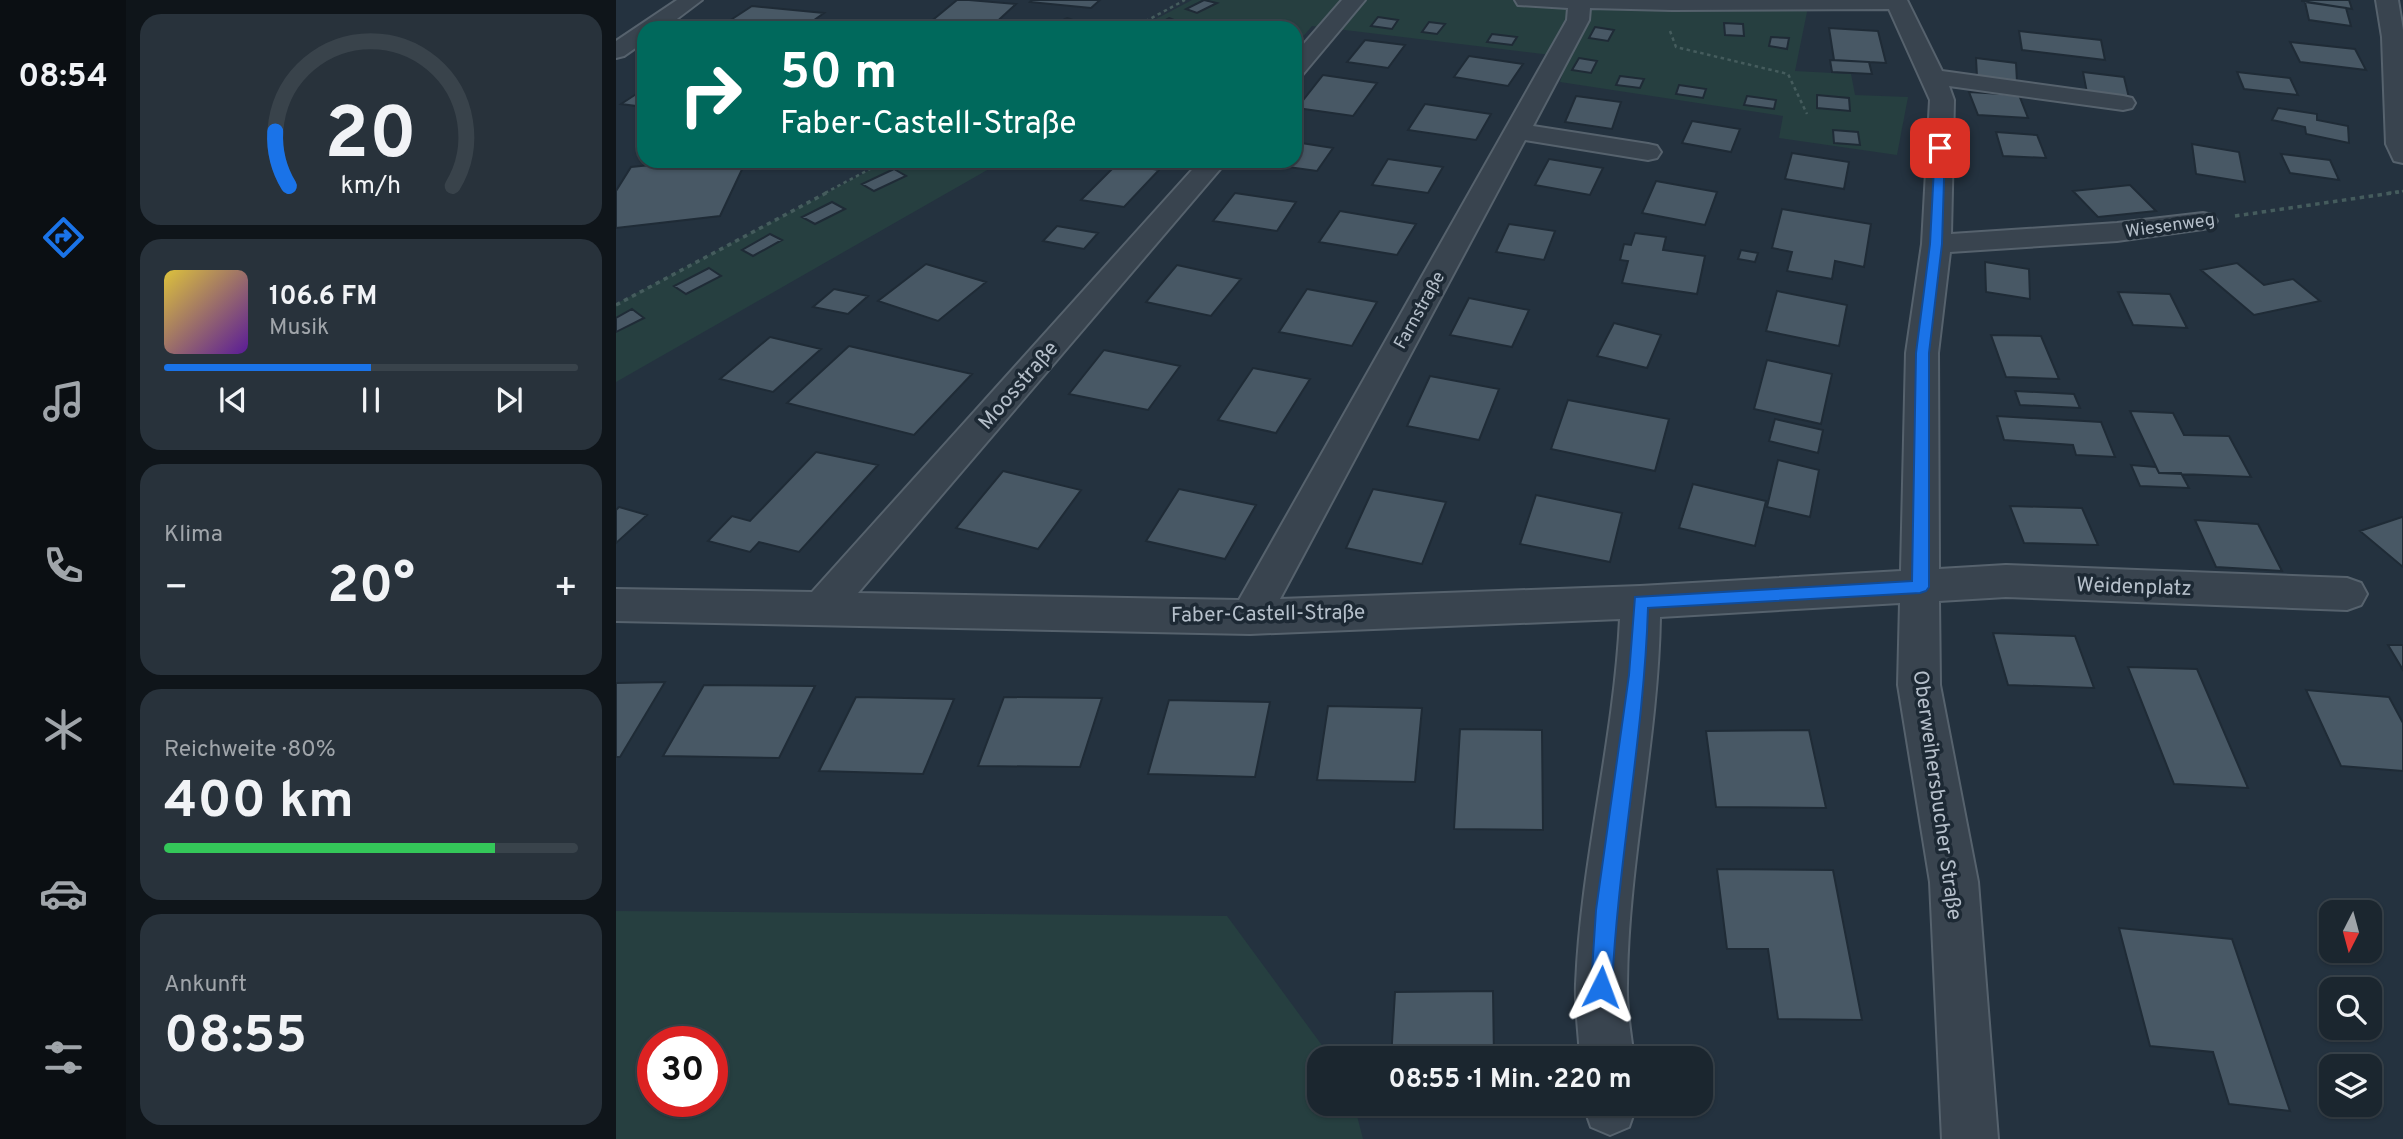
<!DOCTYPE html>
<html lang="de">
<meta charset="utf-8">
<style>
:root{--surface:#1b262f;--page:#28323b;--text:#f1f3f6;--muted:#a0a5aa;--line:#39434b;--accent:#1a73e8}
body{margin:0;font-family:Overpass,sans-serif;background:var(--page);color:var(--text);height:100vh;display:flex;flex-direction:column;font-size:26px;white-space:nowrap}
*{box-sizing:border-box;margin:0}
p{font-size:23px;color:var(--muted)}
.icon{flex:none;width:38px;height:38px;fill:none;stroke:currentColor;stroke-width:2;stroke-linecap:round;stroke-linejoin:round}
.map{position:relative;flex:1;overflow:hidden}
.sheet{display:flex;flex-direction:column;gap:14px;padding:14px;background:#0f151a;width:490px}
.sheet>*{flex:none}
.top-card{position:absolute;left:21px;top:21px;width:665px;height:147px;border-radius:21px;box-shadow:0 2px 5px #0004,0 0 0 2px var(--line);background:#00695c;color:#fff;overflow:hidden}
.needle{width:46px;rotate:186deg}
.controls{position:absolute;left:1703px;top:900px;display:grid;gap:14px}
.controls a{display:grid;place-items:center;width:63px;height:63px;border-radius:14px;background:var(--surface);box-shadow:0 2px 5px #0004,0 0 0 2px var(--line);font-size:35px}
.speed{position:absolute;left:21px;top:1026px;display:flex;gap:14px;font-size:35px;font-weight:700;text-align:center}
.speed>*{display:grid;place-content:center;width:91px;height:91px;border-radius:50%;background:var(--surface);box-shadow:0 2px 5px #0004,0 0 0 2px var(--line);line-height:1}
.speed .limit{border:10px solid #d22;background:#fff;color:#111}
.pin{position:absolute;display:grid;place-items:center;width:60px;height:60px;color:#fff;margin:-30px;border-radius:14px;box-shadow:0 4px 10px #0006}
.me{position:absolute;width:77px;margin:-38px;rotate:3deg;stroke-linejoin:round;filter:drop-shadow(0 0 5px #0008)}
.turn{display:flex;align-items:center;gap:24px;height:147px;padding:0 28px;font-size:32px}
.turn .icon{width:91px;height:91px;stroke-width:2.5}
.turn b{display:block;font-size:49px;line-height:60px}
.big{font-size:52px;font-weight:700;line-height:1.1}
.sheet .widget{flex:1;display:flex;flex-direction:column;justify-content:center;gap:10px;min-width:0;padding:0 24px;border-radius:21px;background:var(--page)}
.sheet .dial{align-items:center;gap:0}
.dial svg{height:182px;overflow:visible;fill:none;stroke:var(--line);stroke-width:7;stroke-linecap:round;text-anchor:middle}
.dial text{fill:var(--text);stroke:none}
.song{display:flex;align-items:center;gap:21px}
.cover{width:84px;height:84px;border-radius:10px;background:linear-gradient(135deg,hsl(50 70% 55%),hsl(270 70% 35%))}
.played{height:7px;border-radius:4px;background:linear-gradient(90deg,var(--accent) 50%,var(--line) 50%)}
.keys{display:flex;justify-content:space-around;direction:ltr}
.heat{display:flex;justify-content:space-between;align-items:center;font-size:38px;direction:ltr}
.charge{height:10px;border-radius:5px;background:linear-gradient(90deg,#34c759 80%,var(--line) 0)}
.trip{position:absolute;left:691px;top:1046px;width:406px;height:70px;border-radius:21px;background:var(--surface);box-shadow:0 2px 5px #0004,0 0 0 2px var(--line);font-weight:700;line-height:70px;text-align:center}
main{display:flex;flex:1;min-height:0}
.tabs{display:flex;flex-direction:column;width:126px;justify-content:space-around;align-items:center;background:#0b0f13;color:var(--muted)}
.tabs .icon{width:49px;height:49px}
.tabs .active{color:var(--accent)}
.tabs b{font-size:32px;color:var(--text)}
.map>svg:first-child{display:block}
.green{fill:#263f40;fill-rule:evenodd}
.building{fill:#485865;stroke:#1f2b36;stroke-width:2}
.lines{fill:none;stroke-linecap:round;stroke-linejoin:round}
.minor-casing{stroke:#56626d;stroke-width:4}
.path-far1{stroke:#455c5d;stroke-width:2.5;stroke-dasharray:3.5 3.5;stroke-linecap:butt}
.path{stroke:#455c5d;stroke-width:3.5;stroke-dasharray:4.5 4.5;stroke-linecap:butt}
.minor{fill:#39444f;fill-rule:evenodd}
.route{fill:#1a73e8;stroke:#114b97;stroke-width:2}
.labels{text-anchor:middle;stroke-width:7;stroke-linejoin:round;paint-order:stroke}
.far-street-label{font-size:18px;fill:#b5bfca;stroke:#1d2934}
.street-label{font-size:21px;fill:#b5bfca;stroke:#1d2934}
</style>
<main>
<nav class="tabs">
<b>08:54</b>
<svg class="icon active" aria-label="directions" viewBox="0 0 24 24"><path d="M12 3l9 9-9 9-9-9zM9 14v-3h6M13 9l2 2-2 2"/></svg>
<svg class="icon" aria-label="music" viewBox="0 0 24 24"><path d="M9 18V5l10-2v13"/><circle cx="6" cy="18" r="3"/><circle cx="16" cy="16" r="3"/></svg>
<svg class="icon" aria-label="phone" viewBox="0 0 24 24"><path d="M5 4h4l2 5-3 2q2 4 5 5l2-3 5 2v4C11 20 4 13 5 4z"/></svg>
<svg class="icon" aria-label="climate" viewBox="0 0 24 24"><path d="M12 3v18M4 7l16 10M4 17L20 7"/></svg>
<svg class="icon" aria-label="car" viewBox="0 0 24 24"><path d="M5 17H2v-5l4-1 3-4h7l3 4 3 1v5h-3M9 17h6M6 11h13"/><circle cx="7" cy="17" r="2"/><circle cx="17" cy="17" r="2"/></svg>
<svg class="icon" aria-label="filters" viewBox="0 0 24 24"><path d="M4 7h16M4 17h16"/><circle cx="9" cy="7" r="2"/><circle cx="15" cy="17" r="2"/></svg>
</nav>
<section class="sheet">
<div class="widget dial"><svg viewBox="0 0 100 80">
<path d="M14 69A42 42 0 1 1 86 69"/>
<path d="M14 69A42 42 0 0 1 8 45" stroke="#1a73e8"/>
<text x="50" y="56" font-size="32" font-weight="700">20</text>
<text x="50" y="72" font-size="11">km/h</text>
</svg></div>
<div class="widget">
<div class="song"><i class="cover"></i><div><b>106.6 FM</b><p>Musik</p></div></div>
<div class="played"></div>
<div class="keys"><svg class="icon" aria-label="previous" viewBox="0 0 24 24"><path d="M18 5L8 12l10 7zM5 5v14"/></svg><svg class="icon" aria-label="pause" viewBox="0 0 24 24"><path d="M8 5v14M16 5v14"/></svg><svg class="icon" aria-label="next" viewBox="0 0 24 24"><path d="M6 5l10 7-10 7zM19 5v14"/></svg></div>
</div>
<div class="widget"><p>Klima</p>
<div class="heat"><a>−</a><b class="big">20°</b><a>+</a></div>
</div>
<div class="widget"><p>Reichweite · 80%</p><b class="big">400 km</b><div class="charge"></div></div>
<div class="widget"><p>Ankunft</p><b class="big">08:55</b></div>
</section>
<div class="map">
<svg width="1787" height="1139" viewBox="0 0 1787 1139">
<rect width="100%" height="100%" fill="#24323f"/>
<path class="green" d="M 576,0 L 1186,0 L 1191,12 L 1179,71 L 1235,74 L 1239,95 L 1292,97 L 1281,155 L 1163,138 L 1167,116 L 944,82 L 952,57 L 696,26 L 679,46 L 679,28 L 523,28 Z
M 271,161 L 387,161 L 0,382 L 0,304 Z
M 0,911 L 611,916 L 716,1059 L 704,1059 L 704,1104 L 738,1104 L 747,1139 L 0,1139 ZM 37,1041 L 96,1041 L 96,1101 L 37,1101 Z"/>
<path class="building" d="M 341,0 L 353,0 L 400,4 L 374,28 L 307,28 Z
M 416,0 L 484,0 L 475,8 L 414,2 Z
M 588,0 L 601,3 L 581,13 L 570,9 Z
M 1686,0 L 1733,0 L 1736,9 L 1686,1 Z
M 1689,2 L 1730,8 L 1735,26 L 1693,20 Z
M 136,6 L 208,13 L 187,28 L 104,27 Z
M 762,17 L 782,20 L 776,29 L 755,26 Z
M 451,18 L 480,28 L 430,28 Z
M 553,18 L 565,23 L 556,28 L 535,28 Z
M 813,22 L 829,24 L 821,34 L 806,32 Z
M 1108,23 L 1127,24 L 1128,36 L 1109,35 Z
M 979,27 L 998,30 L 992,41 L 973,38 Z
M 1213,28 L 1262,31 L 1270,63 L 1218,60 Z
M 1403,31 L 1485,40 L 1489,60 L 1406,50 Z
M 876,34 L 901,37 L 896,45 L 871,42 Z
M 1155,37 L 1173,38 L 1171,49 L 1153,46 Z
M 749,40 L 789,45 L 772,68 L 731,62 Z
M 1674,42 L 1739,49 L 1750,70 L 1684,62 Z
M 853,56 L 907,64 L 892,86 L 838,77 Z
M 963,58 L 981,61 L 975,73 L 956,70 Z
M 1360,58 L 1400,63 L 1401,82 L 1361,77 Z
M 1214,60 L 1253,62 L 1256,74 L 1216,72 Z
M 1467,72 L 1508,77 L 1513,98 L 1471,93 Z
M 1621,72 L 1674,78 L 1682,95 L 1628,89 Z
M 707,75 L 761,83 L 737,116 L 681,108 Z
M 1004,76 L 1028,79 L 1024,88 L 1000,85 Z
M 1063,85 L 1090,89 L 1087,98 L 1060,94 Z
M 28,89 L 28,107 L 5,104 Z
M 1353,92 L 1403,95 L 1412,118 L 1362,115 Z
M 1201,95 L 1233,98 L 1234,111 L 1201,108 Z
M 960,96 L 1005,102 L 996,129 L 949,122 Z
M 1131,96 L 1160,100 L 1158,109 L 1128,105 Z
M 809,104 L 875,114 L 860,140 L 792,130 Z
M 1662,108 L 1701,114 L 1701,120 L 1732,126 L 1733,143 L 1690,134 L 1689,127 L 1656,120 Z
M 1076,121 L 1124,129 L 1115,152 L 1066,143 Z
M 1217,130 L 1242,132 L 1244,145 L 1218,143 Z
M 1380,132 L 1421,135 L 1430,158 L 1387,156 Z
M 679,142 L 717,148 L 701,171 L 644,163 L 679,161 Z
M 1576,144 L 1623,152 L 1629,182 L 1580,174 Z
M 1176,153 L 1233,162 L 1228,189 L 1169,179 Z
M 1665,154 L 1714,160 L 1723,180 L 1674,173 Z
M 772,159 L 827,167 L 812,193 L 756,185 Z
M 933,159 L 987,168 L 974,195 L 919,185 Z
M 75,161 L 130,161 L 104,216 L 0,228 L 0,191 L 15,167 Z
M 502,163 L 543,170 L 508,207 L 465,200 Z
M 278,169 L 290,176 L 258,191 L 246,184 Z
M 1040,181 L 1101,192 L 1089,225 L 1026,213 Z
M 1514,185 L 1540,211 L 1482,217 L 1457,191 Z
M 619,193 L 680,202 L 661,231 L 597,221 Z
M 216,202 L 229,209 L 199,224 L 186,217 Z
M 1166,209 L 1255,224 L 1248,267 L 1219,261 L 1216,279 L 1171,271 L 1176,252 L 1156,248 Z
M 724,211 L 800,224 L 781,255 L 703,242 Z
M 893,224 L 939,231 L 928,260 L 880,252 Z
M 441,226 L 482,233 L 468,249 L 427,241 Z
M 1019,233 L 1050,237 L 1047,250 L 1089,256 L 1081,294 L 1006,283 L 1012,261 L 1004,260 L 1008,244 L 1015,245 Z
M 154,234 L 166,240 L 137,256 L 126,250 Z
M 1125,250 L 1142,253 L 1139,262 L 1122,259 Z
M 1369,262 L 1413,269 L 1414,299 L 1370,292 Z
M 1621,263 L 1648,285 L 1677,279 L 1704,301 L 1638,315 L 1585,270 Z
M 310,264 L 370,282 L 322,321 L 262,301 Z
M 561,265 L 625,279 L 595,316 L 530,302 Z
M 93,268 L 105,276 L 70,294 L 58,286 Z
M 218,289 L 252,296 L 232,314 L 197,307 Z
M 691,289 L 761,302 L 736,346 L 663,332 Z
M 1161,291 L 1231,305 L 1223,346 L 1150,331 Z
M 1502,292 L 1554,294 L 1571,328 L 1517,325 Z
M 853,298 L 913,310 L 896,347 L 834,335 Z
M 16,309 L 28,318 L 0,332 L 0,318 Z
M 998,323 L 1045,335 L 1031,368 L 981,356 Z
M 1375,335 L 1425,336 L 1443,379 L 1390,377 Z
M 154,337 L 205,349 L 157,392 L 104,379 Z
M 233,346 L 356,374 L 298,435 L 171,403 Z
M 488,350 L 564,366 L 532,410 L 453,394 Z
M 1151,360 L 1216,374 L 1205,424 L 1138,409 Z
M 637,368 L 694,379 L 660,433 L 602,420 Z
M 814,376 L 883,389 L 863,440 L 791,426 Z
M 1399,391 L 1458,394 L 1464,408 L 1404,405 Z
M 952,400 L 1053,419 L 1039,471 L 935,449 Z
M 1514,411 L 1557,413 L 1568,435 L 1613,436 L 1635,477 L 1543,473 Z
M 1381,416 L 1485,422 L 1499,457 L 1460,455 L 1457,445 L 1388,440 Z
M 1159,419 L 1207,430 L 1202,453 L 1153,441 Z
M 200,452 L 262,465 L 183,552 L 143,542 L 134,552 L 92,541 L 116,516 L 134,521 Z
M 1162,460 L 1203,470 L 1194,517 L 1151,507 Z
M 1515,465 L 1540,467 L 1543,473 L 1565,473 L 1573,488 L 1524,486 Z
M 387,471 L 465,490 L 422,549 L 340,528 Z
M 1077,484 L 1150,501 L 1139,546 L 1063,528 Z
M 563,489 L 640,505 L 609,559 L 530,541 Z
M 757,489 L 830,502 L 806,564 L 730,548 Z
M 920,495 L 1006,513 L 994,562 L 904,544 Z
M 1394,506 L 1466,508 L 1482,545 L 1408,543 Z
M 3,507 L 31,515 L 0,543 L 0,510 Z
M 1786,517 L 1787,517 L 1787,567 L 1744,531 Z
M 1579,520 L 1642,524 L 1666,571 L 1600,567 Z
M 1377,633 L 1459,636 L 1478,688 L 1392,685 Z
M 1772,645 L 1787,645 L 1787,670 Z
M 1512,667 L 1581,669 L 1632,788 L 1558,784 Z
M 49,682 L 4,757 L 0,757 L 0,683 Z
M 88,685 L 199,686 L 163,758 L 47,756 Z
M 1690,690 L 1773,697 L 1787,723 L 1787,771 L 1725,766 Z
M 240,697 L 338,699 L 307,774 L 203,771 Z
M 388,697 L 486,698 L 464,767 L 362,766 Z
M 553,700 L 654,702 L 639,777 L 532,774 Z
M 712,706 L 806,708 L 799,782 L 701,780 Z
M 844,729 L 926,730 L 927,830 L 838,829 Z
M 1193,730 L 1210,808 L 1100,807 L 1090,731 Z
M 1101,869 L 1217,870 L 1246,1020 L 1162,1019 L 1152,949 L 1111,949 Z
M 1503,928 L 1616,939 L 1674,1111 L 1613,1104 L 1597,1052 L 1534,1046 Z
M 877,991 L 878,1059 L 775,1059 L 779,992 Z"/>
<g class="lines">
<g class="minor-casing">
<path id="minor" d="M 61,0 L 86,0 L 49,28 L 28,28 L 28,42 L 8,56 L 0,58 L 0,41 Z
M 726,0 L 749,0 L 687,74 L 679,76 L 679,54 Z
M 899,0 L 1291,0 L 1326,71 L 1507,96 L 1516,98 L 1519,103 L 1516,108 L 1507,110 L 1333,86 L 1338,100 L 1335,234 L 1501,223 L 1587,213 L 1597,215 L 1601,221 L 1597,227 L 1587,229 L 1501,241 L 1334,252 L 1322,353 L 1323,569 L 1390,565 L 1731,578 L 1745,583 L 1751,594 L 1745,605 L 1731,610 L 1390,597 L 1323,601 L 1324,685 L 1362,882 L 1382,1139 L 1326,1139 L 1314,882 L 1282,685 L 1284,603 L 1044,617 C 1042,740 1012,861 1011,984 C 1010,1009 1015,1034 1018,1059 L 964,1059 C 963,1034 959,1009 960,984 C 965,861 998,742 1004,619 L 634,634 L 0,621 L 0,589 L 196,592 L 584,161 L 611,161 L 242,593 L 623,600 L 951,20 L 952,8 L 902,5 ZM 974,8 L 1056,10 L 1273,9 L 1314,100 L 1306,244 L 1290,353 L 1285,571 L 1024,586 L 664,599 L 909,140 L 1032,160 L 1041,158 L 1045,152 L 1041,146 L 1032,144 L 917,126 L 973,20 Z
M 1760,0 L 1782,0 L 1787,30 L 1787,163 L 1778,161 L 1770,144 L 1766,37 Z
M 967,1104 L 1021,1104 L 1013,1127 L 994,1135 L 975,1127 Z"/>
</g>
<path class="path-far1" d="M 517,28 L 569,0
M 1054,31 L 1060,47 L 1172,74 L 1191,114
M 209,193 L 269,161
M 1772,193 L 1787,191"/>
<path class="path" d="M 1619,216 L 1783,192
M 0,305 L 212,192"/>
<use href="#minor" class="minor"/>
</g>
<path class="route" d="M 1324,145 L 1329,148 L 1326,244 L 1313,353 L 1313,587 L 1310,591 L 1304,593 L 1032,608 C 1028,735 1002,860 996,987 L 993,995 L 985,998 L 978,995 L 975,987 L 980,910 L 1013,675 L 1019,597 L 1296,581 L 1300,353 L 1314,244 L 1319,148 Z"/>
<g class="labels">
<g class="far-street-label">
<text transform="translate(1554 225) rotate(-8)" y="6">Wiesenweg</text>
<text transform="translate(803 310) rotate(-61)" y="6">Farnstraße</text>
</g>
<g class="street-label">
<text transform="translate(402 385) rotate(-49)" y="7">Moosstraße</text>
<text transform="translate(1518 586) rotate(2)" y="7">Weidenplatz</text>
<text transform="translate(652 613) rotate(-1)" y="7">Faber-Castell-Straße</text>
<text transform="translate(1322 795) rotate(82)" y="7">Oberweihersbucher Straße</text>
</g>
</g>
</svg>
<div class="controls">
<a><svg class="needle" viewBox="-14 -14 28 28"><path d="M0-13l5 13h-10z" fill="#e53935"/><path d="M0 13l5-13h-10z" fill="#a0a5aa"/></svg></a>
<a><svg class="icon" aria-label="search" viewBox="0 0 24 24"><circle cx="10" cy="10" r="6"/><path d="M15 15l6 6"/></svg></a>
<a><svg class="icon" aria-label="layers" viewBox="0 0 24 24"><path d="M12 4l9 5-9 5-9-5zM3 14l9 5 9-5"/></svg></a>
</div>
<div class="speed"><div class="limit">30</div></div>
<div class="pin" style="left:1324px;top:148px;background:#d93025"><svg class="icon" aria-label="arrive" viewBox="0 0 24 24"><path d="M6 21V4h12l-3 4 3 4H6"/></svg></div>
<svg class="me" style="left:985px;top:987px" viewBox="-20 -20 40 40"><path d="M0-17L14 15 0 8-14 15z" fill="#1a73e8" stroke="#fff" stroke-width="4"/></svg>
<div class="trip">08:55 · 1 Min. · 220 m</div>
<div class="top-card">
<div class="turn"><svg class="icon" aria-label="right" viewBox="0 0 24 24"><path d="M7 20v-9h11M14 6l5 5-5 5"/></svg><div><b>50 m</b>Faber-Castell-Straße</div></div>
</div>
</div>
</main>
